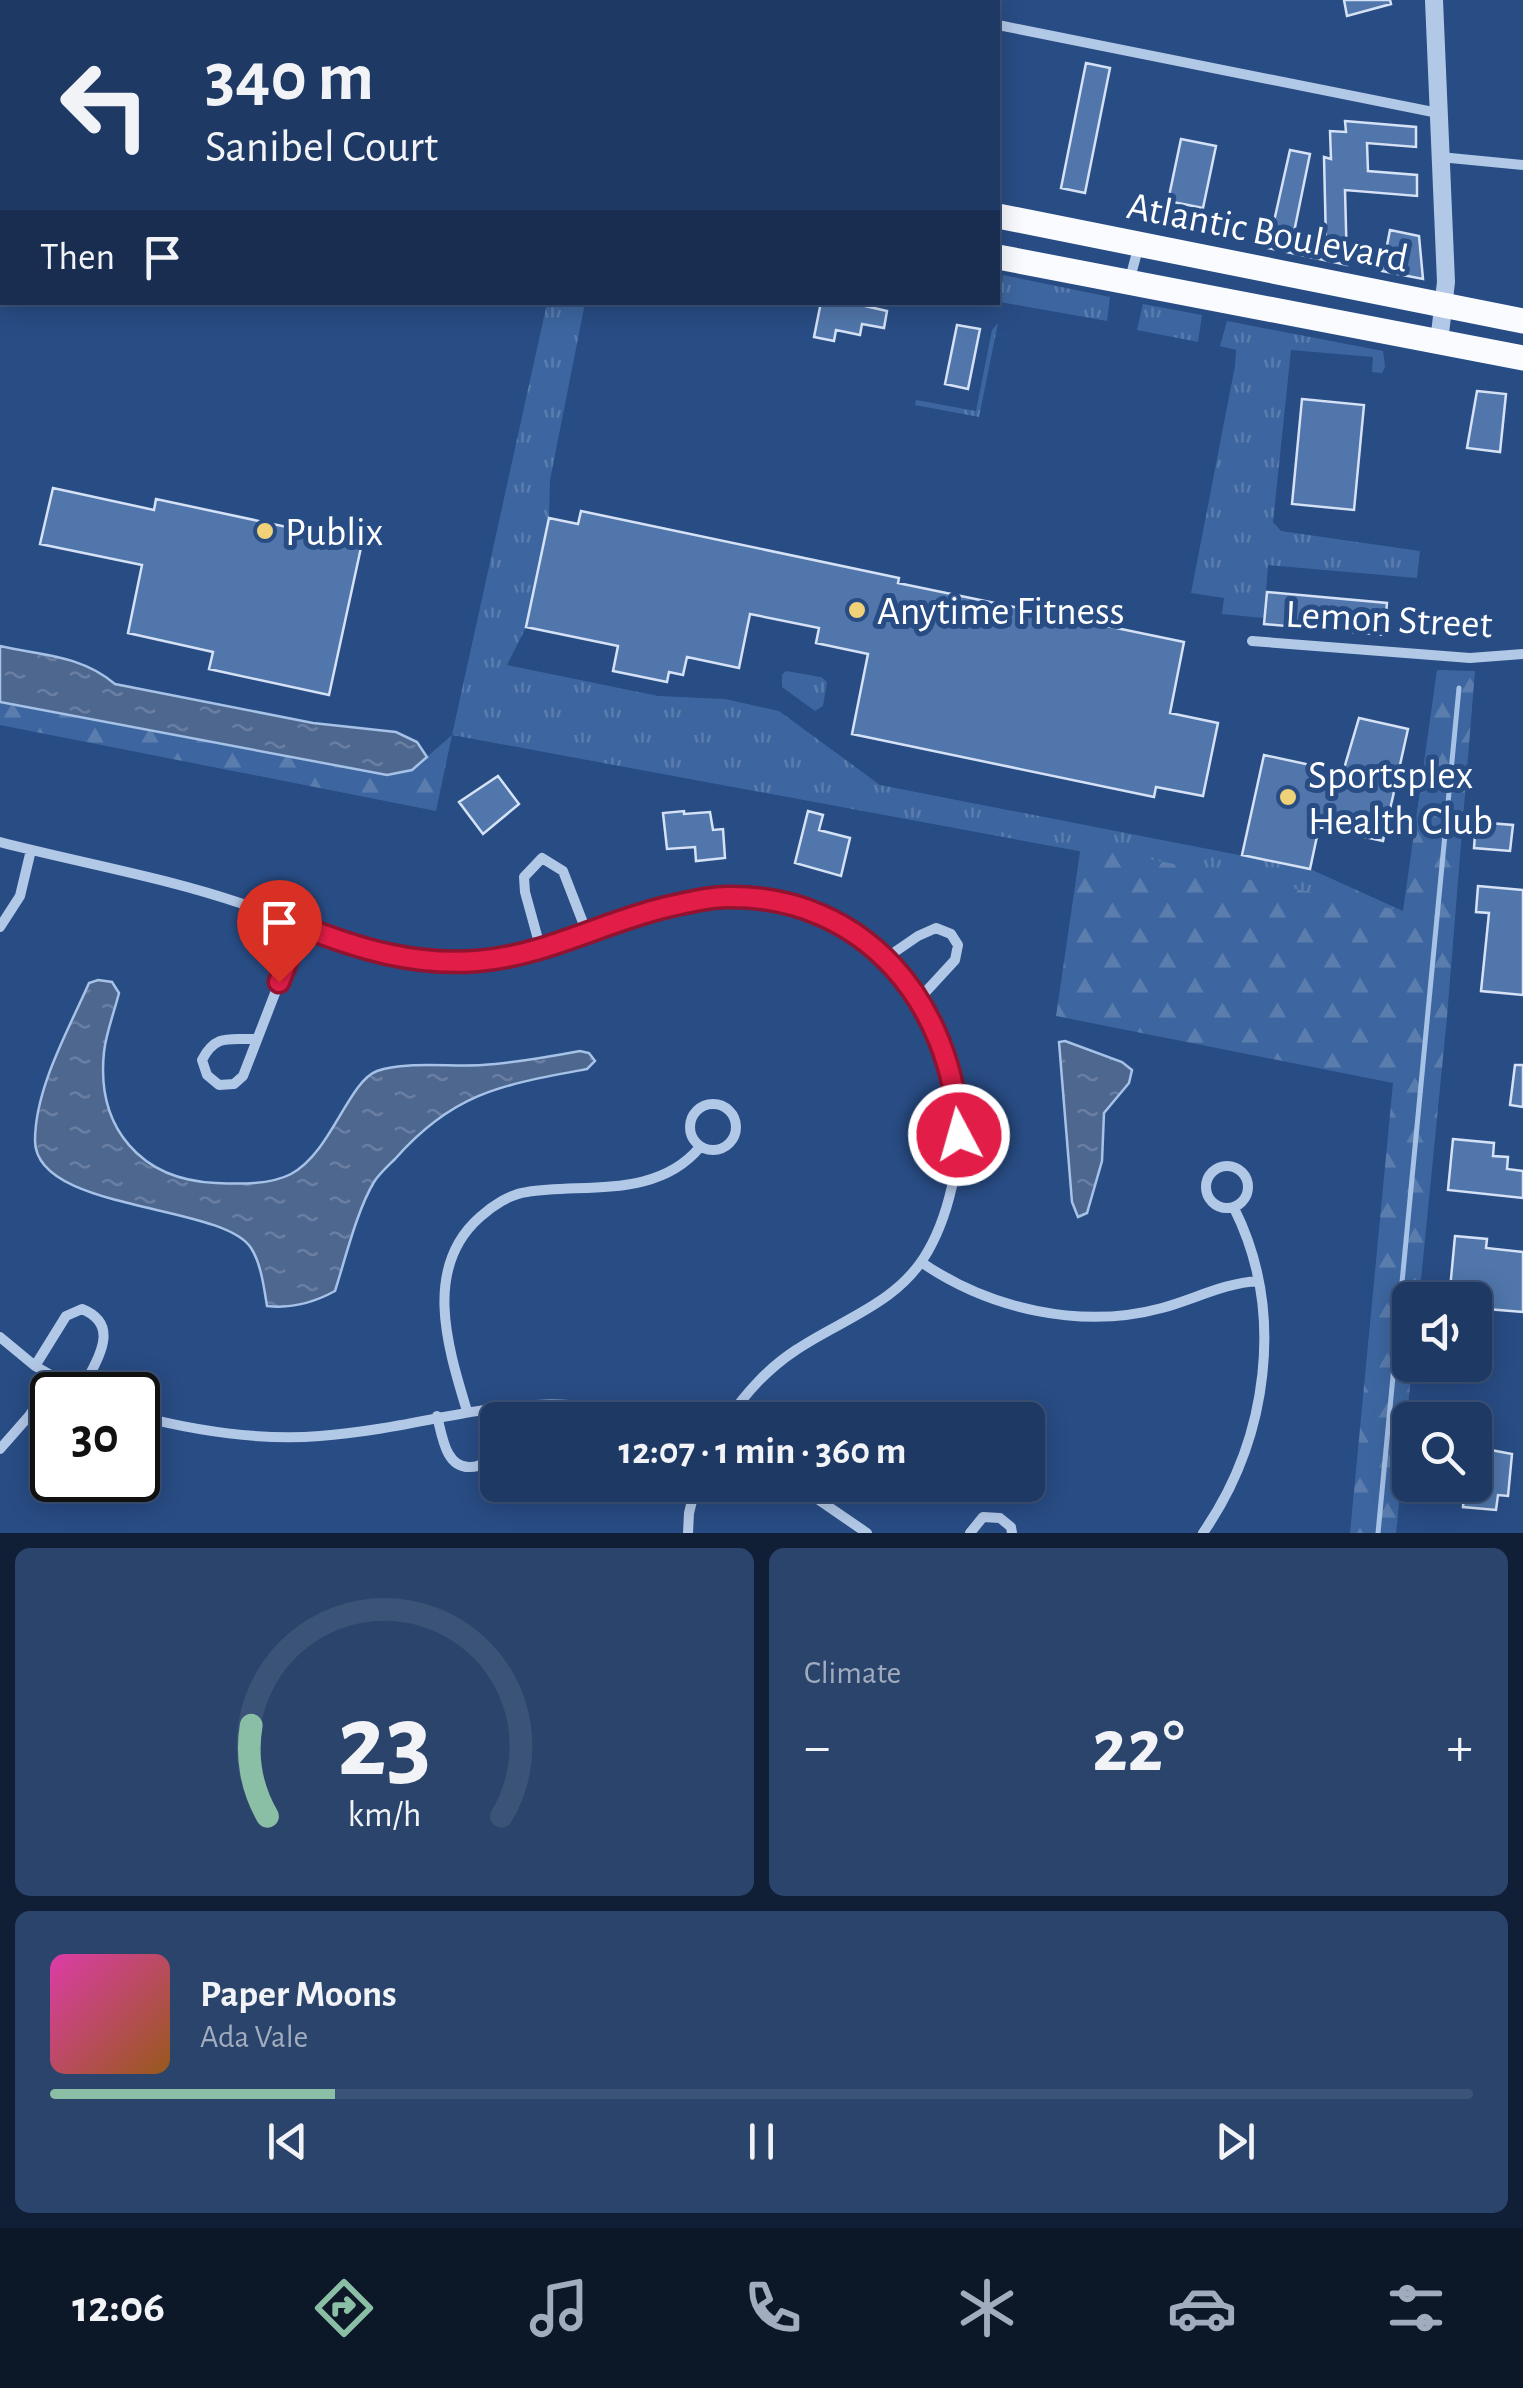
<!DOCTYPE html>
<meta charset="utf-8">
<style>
:root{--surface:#1e3963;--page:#2b446c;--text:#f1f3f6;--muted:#a1acbe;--line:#3c5378;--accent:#8abfa5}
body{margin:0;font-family:"Alegreya Sans",sans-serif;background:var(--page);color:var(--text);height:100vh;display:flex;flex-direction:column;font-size:38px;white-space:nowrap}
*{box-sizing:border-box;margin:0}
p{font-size:32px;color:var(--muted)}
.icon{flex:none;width:55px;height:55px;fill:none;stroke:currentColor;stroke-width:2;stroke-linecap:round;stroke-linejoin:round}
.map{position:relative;height:1533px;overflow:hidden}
.sheet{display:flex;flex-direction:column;gap:15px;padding:15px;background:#101f36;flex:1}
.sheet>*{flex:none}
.top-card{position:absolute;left:0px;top:0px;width:1000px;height:305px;box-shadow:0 5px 25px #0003,0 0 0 2px var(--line);background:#1e3963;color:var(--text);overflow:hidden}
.buttons{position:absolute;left:1392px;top:1282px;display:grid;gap:20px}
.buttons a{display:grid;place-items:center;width:100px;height:100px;border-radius:15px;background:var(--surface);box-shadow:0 5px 25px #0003,0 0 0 2px var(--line);font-size:50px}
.speed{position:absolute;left:30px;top:1372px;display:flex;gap:20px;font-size:50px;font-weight:700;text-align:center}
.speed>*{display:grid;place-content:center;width:130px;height:130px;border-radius:50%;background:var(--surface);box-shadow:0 5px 25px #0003,0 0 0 2px var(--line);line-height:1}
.speed .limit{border:5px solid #111;border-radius:15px;background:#fff;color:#111}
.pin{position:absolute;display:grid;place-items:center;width:85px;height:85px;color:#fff;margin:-102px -42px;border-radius:50% 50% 50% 0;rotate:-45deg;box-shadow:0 0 10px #0007}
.pin .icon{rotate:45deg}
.me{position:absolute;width:110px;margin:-55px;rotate:354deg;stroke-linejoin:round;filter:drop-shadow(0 0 8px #0008)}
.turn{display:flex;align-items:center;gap:35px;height:210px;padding:0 40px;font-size:45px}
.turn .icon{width:130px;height:130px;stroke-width:2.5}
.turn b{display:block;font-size:70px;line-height:85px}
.then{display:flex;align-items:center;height:95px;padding:0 40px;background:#0003;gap:20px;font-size:38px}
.big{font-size:75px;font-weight:700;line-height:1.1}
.sheet .widget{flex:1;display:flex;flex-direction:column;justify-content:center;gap:15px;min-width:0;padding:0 35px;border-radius:15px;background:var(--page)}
.sheet .dial{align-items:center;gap:0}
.dial svg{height:260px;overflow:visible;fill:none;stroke:var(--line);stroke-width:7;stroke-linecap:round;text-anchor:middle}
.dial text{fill:var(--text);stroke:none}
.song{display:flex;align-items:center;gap:30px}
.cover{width:120px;height:120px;border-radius:15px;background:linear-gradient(135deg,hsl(320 70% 55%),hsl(30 70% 35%))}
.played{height:10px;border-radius:5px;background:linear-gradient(90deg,var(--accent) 20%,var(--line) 20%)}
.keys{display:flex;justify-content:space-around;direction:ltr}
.heat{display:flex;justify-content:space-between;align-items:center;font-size:55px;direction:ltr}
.sheet .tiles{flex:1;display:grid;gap:15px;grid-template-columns:1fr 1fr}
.widget:last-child{grid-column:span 2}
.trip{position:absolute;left:480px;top:1402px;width:565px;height:100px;border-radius:15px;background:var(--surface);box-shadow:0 5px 25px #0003,0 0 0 2px var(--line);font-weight:700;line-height:100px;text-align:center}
.menu{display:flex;height:160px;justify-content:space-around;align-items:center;background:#0c1728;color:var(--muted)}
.menu .icon{width:70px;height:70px}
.menu .on{color:var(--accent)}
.menu b{font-size:45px;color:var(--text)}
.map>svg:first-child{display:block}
.grass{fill:url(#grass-tufts)}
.forest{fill:url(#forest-firs)}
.water{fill:url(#water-ripples);stroke:#a6c2e7;stroke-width:2.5}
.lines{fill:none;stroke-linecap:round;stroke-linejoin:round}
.stream{stroke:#a6c2e7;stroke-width:5}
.building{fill:#5076ab;stroke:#d5e2f6;stroke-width:2.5}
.minor{stroke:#b2c8e7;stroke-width:10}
.tertiary{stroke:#b2c8e7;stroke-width:18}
.trunk{stroke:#f9fbfe;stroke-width:25}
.route-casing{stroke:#92132f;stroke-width:25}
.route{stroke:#e11d48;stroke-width:18}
.poi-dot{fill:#efd178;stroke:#284c84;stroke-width:4}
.labels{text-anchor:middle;stroke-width:10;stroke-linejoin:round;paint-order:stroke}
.street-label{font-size:40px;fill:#fff;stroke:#284c84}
.poi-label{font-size:40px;fill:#fff;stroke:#284c84;text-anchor:start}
</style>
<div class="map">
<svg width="1523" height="1533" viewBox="0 0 1523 1533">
<defs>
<pattern id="grass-tufts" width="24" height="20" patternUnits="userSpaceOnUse" patternTransform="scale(2.5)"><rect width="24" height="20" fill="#3d66a0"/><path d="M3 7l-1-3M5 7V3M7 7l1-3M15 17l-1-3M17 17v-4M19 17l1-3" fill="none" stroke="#5a7dae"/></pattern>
<pattern id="forest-firs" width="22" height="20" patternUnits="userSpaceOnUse" patternTransform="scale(2.5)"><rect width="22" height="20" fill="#3d66a0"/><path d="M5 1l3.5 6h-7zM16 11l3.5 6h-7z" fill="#5a7dae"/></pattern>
<pattern id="water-ripples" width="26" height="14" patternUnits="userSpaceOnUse" patternTransform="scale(2.5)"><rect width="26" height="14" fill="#4e678f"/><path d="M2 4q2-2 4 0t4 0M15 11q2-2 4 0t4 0" fill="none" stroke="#697ea0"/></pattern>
</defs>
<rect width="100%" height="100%" fill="#284c84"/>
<path class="grass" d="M 1003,275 L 1110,297 L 1107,321 L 1000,302 Z
M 547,303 L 585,303 L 550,480 L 549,518 L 526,627 L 507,665 L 658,696 L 725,699 L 779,711 L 880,785 L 1310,869 L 1403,911 L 452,735 Z
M 1143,304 L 1202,315 L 1198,342 L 1137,330 Z
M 1227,321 L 1383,351 L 1385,367 L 1382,373 L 1372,372 L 1373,357 L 1291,350 L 1273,522 L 1281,531 L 1420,551 L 1417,578 L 1268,565 L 1264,618 L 1222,614 L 1224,598 L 1191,593 L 1235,366 L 1236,350 L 1220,346 Z
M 998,323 L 979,417 L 915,405 L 916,400 L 976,411 L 992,330 Z
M 786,671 L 821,677 L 827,682 L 823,706 L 815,711 L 782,687 L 782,675 Z"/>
<path class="forest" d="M 1437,670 L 1475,671 L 1447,1017 L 1419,1300 L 1410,1300 L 1412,1365 L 1397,1524 L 1396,1533 L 1350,1533 L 1393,1083 L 1056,1016 L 1081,845 L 1403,911 Z
M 0,703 L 387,775 L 412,770 L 452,735 L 436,811 L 0,725 Z"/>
<path class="water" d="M 0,646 C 43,656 81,655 115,684 L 313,723 L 396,732 L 417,742 L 427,757 L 412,770 L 387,775 L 0,702 Z
M 98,980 L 112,982 L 119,993 C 114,1013 106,1033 104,1052 C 96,1128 141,1180 216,1183 C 239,1184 270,1185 291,1174 C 331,1153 348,1082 377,1071 C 404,1061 452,1067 482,1065 C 515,1063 548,1057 580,1051 L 589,1053 L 595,1061 L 587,1069 C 502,1085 454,1092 395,1159 C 388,1166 379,1174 374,1182 C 357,1210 345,1260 335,1291 C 313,1303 292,1309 267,1306 C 264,1288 261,1263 251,1248 C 222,1203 36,1212 35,1141 C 35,1088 68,1031 89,983 Z
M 1065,1041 L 1122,1062 L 1132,1070 L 1129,1083 L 1104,1113 L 1102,1161 L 1087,1213 L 1078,1217 L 1072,1202 L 1059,1042 Z"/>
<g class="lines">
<path class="stream" d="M 1378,1533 L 1459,688"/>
</g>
<path class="building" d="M 1344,0 L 1390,0 L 1391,4 L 1347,16 Z
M 1086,63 L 1110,68 L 1085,193 L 1061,188 Z
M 1345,121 L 1416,127 L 1416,147 L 1367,143 L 1368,171 L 1417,175 L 1417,196 L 1345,190 L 1347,265 L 1268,248 L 1290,150 L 1310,154 L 1293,237 L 1326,243 L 1324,157 L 1331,159 L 1330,131 L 1346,132 Z
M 1181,139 L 1216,146 L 1203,208 L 1168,201 Z
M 1390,230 L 1419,236 L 1423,279 L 1382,271 Z
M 821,302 L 865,302 L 865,306 L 887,311 L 884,328 L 862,324 L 860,335 L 836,330 L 834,341 L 814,337 Z
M 957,325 L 980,329 L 968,389 L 945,384 Z
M 1477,391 L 1506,394 L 1500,452 L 1467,448 Z
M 1302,399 L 1364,405 L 1354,510 L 1292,504 Z
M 53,488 L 154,510 L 156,499 L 362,543 L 329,695 L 209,669 L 213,652 L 128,633 L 142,565 L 40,544 Z
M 581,511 L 899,578 L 898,583 L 1184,642 L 1170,713 L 1218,723 L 1203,796 L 1156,787 L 1154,797 L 852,734 L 868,654 L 816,643 L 819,628 L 750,614 L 739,668 L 687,657 L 683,675 L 669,672 L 667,682 L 613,671 L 618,646 L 526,627 L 549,518 L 578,524 Z
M 1267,592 L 1387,603 L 1384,635 L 1264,624 Z
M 1359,718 L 1408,729 L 1383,841 L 1319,827 L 1310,869 L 1242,855 L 1264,755 L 1343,772 Z
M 498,776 L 519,804 L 483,834 L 459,802 Z
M 684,811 L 684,814 L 710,812 L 713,830 L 723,829 L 725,858 L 696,861 L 695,847 L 667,849 L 663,813 Z
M 808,811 L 823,815 L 819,830 L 850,838 L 841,876 L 795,863 Z
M 1476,822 L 1513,825 L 1510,851 L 1474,848 Z
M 1478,886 L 1523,890 L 1523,995 L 1481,991 L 1489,913 L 1476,912 Z
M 1515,1065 L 1523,1065 L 1523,1107 L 1510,1105 Z
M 1453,1139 L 1494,1143 L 1493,1156 L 1508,1157 L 1507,1169 L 1523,1171 L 1523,1198 L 1448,1190 Z
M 1455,1236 L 1487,1239 L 1486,1248 L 1523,1252 L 1523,1312 L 1475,1308 L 1475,1300 L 1449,1300 Z
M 1475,1447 L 1512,1454 L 1508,1496 L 1498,1495 L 1496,1510 L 1463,1507 L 1465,1485 L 1475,1485 Z"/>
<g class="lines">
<path class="minor" d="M 870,0 L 882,2
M 434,2 L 435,0
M 846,2 L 846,0
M 998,25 L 1438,113
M 1440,157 L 1523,165
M 1129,282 L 1139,245
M 1252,641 L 1470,658 L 1523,654
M 0,842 C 81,863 164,877 243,904 C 301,923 354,952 416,961 C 550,978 660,871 793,907 C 826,916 854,929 879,952 C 906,977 932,1010 943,1046 C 947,1062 955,1080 957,1097 C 965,1142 951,1211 928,1251 C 899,1303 842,1319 796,1350 C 767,1369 747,1392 727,1420
M 0,927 L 20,896 L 31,850
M 541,950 L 525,892 L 524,877 L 542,858 L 563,871 L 587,933
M 886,958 L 918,936 L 936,928 L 951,934 L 958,945 L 955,960 L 920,998
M 257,1039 C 230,1040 216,1033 202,1060 L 207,1075 L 219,1085 L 234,1084 L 243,1076 L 301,926
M690 1127a23 23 0 1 1 46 0a23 23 0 1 1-46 0Z
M1206 1187a21 21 0 1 1 42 0a21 21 0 1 1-42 0Z
M 921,1262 C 989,1309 1081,1330 1162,1308 C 1195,1299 1224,1283 1258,1281
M 0,1337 L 35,1366 L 86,1395
M 35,1366 L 66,1316 L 82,1309 C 124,1326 94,1363 81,1392
M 467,1411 C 448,1348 422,1268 480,1217 C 492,1206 510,1194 527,1192 C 585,1183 657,1199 700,1147
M 138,1416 C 197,1431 258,1441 320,1436 C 442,1427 526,1381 653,1420
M 437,1416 C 442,1434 445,1468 470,1467 C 480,1467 486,1463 489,1454 C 496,1441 497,1421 501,1406
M 0,1449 L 29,1416 L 55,1378
M 797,1485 L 867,1533
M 688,1533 L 689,1513 L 696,1485
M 970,1533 L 983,1517 L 1000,1518 L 1011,1527 L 1012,1533
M 1203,1533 C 1268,1439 1286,1312 1234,1208"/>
<path class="tertiary" d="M 1434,0 L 1446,282 L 1439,342"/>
<path class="trunk" d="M 0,18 L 2,18
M 0,59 L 2,59
M 998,216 L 1523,321
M 998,257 L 1523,358"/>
</g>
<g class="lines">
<g class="route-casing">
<path id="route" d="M 279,982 L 301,926 C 358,949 415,966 477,961 C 544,956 603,922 667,907 C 685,903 708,897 727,897 C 865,895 953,1004 959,1135"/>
</g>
<use href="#route" class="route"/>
</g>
<g class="poi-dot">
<circle cx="265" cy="531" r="10"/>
<circle cx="857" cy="610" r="10"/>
<circle cx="1288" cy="797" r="10"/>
</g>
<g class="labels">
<g class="street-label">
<text transform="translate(1268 231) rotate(11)" y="14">Atlantic Boulevard</text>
<text transform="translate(1389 618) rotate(3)" y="14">Lemon Street</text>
</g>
<g class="poi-label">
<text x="285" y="545">Publix</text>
<text x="877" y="624">Anytime Fitness</text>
<text x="1308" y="788">Sportsplex<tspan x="1308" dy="46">Health Club</tspan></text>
</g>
</g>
</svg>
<div class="buttons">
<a><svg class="icon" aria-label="sound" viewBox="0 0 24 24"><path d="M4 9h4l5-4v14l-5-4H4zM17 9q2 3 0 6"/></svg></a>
<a><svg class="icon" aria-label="search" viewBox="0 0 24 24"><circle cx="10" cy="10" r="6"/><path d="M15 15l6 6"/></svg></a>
</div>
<div class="speed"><div class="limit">30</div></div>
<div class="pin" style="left:279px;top:982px;background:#d93025"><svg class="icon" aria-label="arrive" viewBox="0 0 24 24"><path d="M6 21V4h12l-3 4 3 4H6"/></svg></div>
<svg class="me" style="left:959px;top:1135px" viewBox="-20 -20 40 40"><circle r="17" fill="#e11d48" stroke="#fff" stroke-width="3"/><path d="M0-11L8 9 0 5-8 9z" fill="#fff"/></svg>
<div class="trip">12:07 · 1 min · 360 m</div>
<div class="top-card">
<div class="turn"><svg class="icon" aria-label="left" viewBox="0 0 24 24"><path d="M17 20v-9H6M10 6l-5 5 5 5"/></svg><div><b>340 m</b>Sanibel Court</div></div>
<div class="then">Then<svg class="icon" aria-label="arrive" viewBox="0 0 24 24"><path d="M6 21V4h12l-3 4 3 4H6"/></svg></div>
</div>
</div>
<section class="sheet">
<div class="tiles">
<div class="widget dial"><svg viewBox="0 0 100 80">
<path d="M14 69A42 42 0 1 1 86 69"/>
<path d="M14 69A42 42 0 0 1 9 41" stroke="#8abfa5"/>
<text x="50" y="56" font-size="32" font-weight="700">23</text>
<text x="50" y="72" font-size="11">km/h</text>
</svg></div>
<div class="widget"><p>Climate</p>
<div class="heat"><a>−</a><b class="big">22°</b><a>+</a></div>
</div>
<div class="widget">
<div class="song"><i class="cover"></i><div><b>Paper Moons</b><p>Ada Vale</p></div></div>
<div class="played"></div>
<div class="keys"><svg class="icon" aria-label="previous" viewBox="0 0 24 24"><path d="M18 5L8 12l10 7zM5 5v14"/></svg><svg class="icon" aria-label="pause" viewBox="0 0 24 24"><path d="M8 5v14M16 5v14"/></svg><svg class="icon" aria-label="next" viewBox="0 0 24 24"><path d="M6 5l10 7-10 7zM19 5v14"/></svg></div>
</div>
</div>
</section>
<nav class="menu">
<b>12:06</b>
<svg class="icon on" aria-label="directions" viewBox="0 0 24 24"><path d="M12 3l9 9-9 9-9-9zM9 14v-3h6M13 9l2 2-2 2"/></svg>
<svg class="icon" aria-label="music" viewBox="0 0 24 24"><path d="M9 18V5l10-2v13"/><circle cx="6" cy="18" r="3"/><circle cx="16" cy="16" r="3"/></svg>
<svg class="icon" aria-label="phone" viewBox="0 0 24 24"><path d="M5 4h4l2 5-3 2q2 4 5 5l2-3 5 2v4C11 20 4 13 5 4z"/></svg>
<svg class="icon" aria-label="climate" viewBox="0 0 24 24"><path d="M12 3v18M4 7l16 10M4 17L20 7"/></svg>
<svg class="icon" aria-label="car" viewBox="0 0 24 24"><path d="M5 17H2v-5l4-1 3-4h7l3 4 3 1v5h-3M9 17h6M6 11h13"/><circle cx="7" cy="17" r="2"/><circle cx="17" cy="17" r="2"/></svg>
<svg class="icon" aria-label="filters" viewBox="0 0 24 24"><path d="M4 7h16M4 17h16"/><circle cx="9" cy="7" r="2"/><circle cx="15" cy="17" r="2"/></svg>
</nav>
